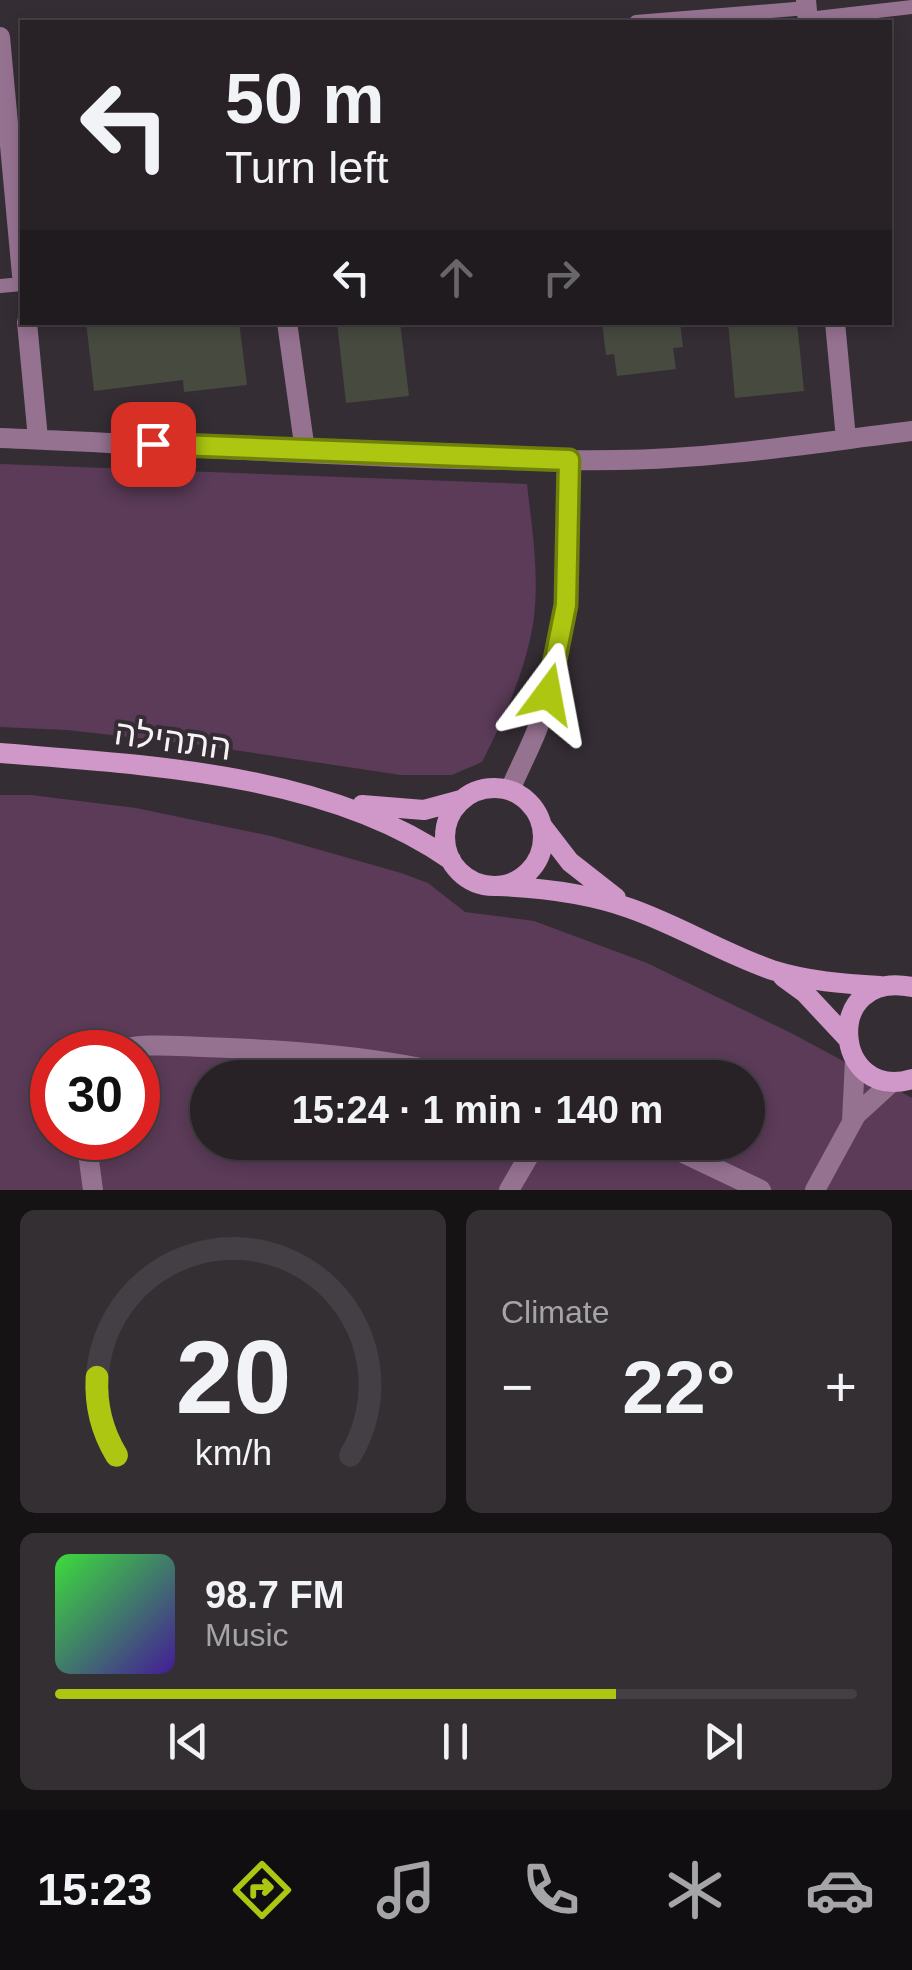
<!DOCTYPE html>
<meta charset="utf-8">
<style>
:root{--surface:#282227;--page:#342f33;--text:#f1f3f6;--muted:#a5a4a7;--line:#443f44;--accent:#acc611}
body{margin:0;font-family:Arial,Heebo,sans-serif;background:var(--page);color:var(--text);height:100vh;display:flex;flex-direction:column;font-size:38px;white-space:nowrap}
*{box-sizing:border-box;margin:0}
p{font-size:32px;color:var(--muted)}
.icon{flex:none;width:55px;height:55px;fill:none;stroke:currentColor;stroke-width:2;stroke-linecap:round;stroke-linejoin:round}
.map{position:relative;height:1190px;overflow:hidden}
.panel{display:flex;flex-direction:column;gap:20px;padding:20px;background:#161315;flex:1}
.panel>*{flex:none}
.hud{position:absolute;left:20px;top:20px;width:872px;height:305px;border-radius:0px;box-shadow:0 5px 15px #0003,0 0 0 2px var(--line);background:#282227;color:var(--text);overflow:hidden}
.speed{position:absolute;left:30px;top:1030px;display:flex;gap:20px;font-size:50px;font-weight:700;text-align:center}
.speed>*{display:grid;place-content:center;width:130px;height:130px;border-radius:50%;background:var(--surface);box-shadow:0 5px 15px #0003,0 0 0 2px var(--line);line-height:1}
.speed .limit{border:15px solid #d22;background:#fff;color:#111}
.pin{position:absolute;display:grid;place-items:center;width:85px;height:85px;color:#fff;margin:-42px;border-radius:20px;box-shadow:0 5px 15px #0006}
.me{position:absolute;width:110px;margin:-55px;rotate:13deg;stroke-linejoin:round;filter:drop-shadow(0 0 8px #0008)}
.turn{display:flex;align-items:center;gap:35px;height:210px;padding:0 40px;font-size:45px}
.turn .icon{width:130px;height:130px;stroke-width:2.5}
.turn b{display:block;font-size:70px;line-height:85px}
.lanes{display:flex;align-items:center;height:95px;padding:0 40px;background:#0003;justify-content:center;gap:50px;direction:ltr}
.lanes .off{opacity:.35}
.big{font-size:75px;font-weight:800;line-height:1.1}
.panel .card{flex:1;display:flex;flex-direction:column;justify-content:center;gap:15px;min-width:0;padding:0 35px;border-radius:15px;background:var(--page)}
.panel .dial{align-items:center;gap:0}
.dial svg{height:260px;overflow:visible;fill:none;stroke:var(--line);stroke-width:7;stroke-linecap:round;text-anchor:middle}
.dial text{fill:var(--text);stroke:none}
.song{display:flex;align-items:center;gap:30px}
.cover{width:120px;height:120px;border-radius:15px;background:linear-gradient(135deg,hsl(120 70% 55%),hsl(260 70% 35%))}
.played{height:10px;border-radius:5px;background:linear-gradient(90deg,var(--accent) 70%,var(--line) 70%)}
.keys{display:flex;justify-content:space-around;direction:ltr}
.heat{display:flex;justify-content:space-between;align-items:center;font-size:55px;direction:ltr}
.panel .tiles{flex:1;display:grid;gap:20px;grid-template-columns:1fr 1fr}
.card:last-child{grid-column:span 2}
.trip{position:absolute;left:190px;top:1060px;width:575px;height:100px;border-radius:50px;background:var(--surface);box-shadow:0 5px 15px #0003,0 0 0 2px var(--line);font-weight:800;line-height:100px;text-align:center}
.tabs{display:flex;height:160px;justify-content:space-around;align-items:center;background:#100e10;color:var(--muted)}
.tabs .icon{width:70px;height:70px}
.tabs .selected{color:var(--accent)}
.tabs b{font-size:45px;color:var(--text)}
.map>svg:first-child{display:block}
.green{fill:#5b3b58;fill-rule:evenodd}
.building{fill:#474a3f}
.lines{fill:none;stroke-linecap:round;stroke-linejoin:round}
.lane{stroke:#967291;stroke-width:14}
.street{stroke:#967291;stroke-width:20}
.secondary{stroke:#d097c9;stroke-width:20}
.route-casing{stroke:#70810b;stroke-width:25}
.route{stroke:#acc611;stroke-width:18}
.labels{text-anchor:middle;stroke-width:8;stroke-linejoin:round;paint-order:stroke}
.street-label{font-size:35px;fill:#f8f2f7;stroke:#352d34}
</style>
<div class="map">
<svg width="912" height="1190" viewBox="0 0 912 1190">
<rect width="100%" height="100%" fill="#352d34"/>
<path class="green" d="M 0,464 L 527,484 C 532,529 540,578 533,624 C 525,672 504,719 482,762 L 452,775 L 401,775 L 201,745 L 67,730 L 0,727 Z
M 0,795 L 31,795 L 136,808 L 271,836 L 401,873 L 428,883 L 465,912 L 534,921 L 647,963 L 791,1033 L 912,1098 L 912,1190 L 0,1190 ZM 52,1052 L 138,1052 L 138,1138 L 52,1138 ZM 208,1078 L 748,1078 L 748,1142 L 208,1142 Z"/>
<path class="building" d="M 86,322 L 239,322 L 247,385 L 184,392 L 183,380 L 94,391 Z
M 337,322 L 400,322 L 409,396 L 346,403 Z
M 602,322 L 680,322 L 683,347 L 673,348 L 676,369 L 617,376 L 614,354 L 606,355 Z
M 728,322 L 797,322 L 804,391 L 735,398 Z"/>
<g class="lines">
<path class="lane" d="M 808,19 L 912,7
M 636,22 L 807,8
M 0,286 L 22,284"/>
<path class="street" d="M 806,0 L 808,22
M 0,37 L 22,275
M 27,322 L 38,439
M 287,322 L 305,451
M 835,322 L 846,439
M 0,438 C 205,446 411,463 617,460 C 715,459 814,443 912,431
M 510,790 C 520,766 533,743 541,719 C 571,636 569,547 569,460
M 111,1052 C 140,1042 173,1046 203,1047 C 290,1050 381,1056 465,1078
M 852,1121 L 855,1060
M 86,1138 L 93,1190
M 660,1142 L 761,1190
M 509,1190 L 537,1142
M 815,1190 L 856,1115 L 892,1082"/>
<path class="secondary" d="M 0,753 C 147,765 327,773 451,860
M445 837a49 49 0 1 1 98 0a49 49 0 1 1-98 0Z
M 362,805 L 424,810 L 461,800
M 543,827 L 570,862 L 616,898
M 499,886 C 544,888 587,893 629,908 C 678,925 723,953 772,970 C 807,981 844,984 880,986
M 783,977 L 805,993 L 847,1038
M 912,987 C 821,969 833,1103 912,1079"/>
</g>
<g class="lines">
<g class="route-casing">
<path id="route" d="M 153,444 L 569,460 L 566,605 L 548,694"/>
</g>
<use href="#route" class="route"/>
</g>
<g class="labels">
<g class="street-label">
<text transform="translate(173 740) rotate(8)" y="12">התהילה</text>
</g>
</g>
</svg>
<div class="speed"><div class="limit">30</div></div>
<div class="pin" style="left:153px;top:444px;background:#d93025"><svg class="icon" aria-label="arrive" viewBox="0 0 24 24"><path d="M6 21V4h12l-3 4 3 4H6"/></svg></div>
<svg class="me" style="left:548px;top:694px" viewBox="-20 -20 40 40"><path d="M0-17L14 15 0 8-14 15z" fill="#acc611" stroke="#fff" stroke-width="4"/></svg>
<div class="trip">15:24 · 1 min · 140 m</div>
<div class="hud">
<div class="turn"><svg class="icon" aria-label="left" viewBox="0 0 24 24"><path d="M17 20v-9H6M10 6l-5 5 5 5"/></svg><div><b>50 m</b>Turn left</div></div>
<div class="lanes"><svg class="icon" aria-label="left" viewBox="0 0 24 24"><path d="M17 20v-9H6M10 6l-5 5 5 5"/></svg><svg class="icon off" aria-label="ahead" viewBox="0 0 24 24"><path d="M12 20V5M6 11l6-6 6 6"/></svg><svg class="icon off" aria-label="right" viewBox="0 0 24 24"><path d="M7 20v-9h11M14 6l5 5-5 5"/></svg></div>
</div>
</div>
<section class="panel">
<div class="tiles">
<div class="card dial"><svg viewBox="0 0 100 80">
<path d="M14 69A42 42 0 1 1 86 69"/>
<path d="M14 69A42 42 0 0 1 8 45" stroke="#acc611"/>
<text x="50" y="56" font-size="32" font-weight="700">20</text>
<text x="50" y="72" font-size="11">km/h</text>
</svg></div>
<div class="card"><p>Climate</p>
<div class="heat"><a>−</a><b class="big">22°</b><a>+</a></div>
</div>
<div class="card">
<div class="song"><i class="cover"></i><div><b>98.7 FM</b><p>Music</p></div></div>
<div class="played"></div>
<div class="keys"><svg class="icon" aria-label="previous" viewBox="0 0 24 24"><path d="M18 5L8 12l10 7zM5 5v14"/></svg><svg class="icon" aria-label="pause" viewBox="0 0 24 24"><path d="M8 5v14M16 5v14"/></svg><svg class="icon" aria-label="next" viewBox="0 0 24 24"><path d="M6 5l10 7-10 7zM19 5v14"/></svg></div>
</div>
</div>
</section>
<nav class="tabs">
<b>15:23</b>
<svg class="icon selected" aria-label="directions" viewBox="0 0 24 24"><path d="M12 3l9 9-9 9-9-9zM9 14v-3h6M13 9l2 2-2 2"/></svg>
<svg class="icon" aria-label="music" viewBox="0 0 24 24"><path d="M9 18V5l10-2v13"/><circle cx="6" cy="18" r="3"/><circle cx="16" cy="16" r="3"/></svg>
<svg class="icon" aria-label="phone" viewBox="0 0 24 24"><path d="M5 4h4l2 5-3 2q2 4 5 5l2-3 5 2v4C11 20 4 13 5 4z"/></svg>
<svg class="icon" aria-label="climate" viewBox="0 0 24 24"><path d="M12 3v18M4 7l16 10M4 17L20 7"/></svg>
<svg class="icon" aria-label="car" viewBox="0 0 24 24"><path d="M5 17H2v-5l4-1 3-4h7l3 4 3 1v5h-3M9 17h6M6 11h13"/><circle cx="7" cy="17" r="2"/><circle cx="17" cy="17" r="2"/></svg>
</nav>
